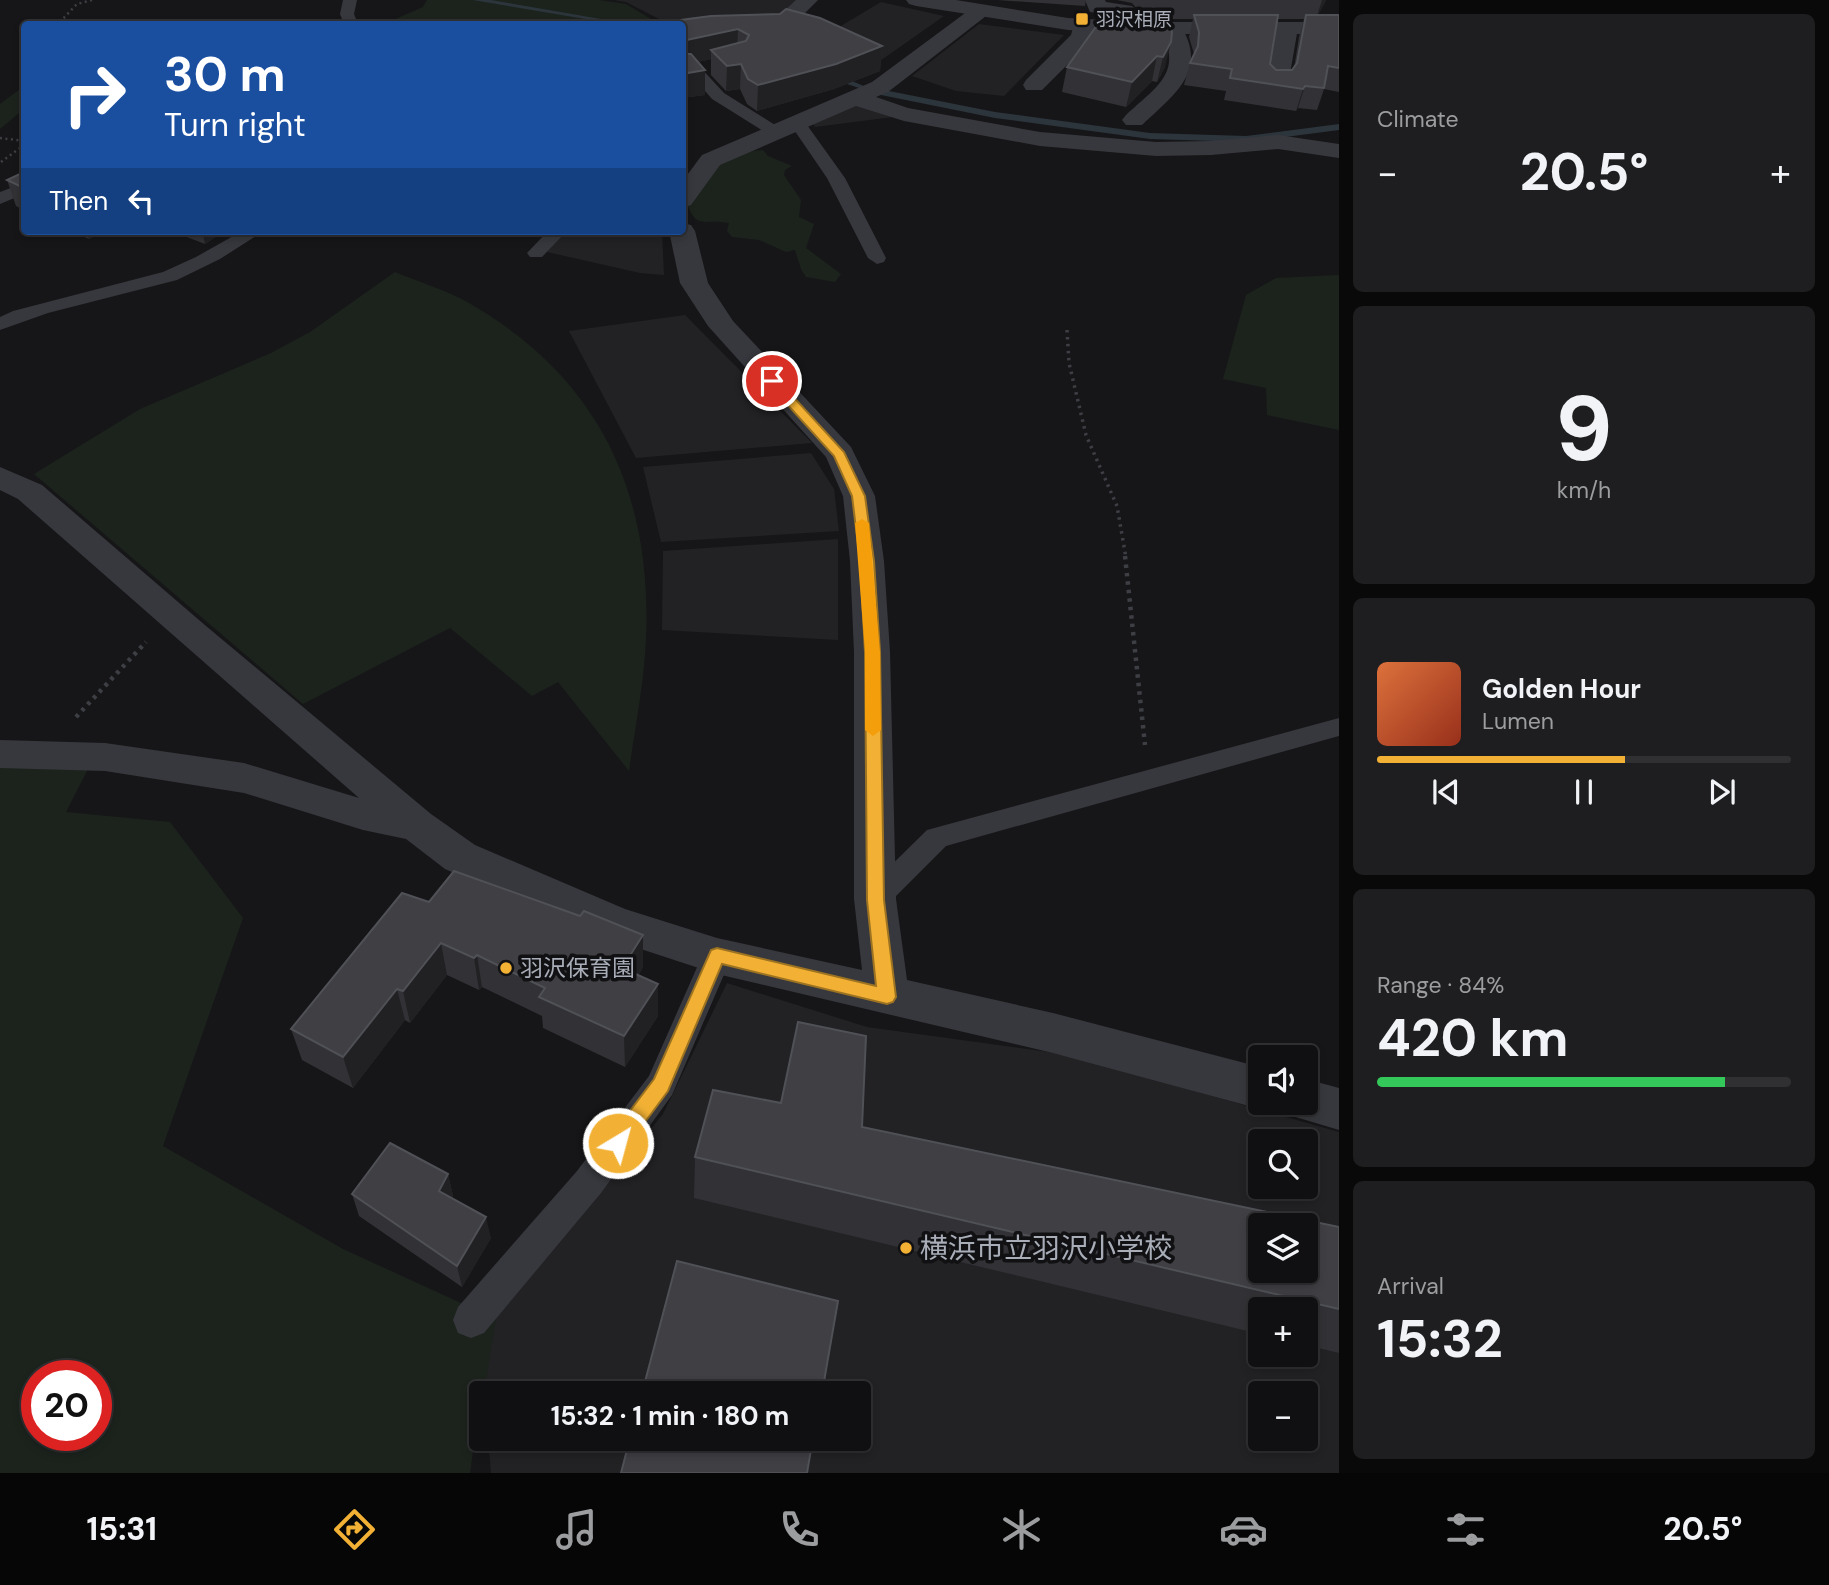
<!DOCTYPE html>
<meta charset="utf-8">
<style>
:root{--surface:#101012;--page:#1e1e20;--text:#f1f3f6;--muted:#9c9d9f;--line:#303032;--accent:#f2b134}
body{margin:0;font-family:"DM Sans","Noto Sans JP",sans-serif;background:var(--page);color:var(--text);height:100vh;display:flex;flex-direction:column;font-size:26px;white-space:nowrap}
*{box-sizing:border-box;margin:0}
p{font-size:23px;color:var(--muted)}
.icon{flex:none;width:38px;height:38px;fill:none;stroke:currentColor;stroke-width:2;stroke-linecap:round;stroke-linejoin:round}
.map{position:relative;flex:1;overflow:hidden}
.details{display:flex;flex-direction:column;gap:14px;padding:14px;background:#09090a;width:490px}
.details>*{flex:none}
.banner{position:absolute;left:21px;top:21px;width:665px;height:214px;border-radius:7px;box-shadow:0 4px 10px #0003,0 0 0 2px var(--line);background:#1a4fa0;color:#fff;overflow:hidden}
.controls{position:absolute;left:1248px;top:1045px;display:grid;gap:14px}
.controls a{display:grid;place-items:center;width:70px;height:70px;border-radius:7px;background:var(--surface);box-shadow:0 4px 10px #0003,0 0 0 2px var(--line);font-size:35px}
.speed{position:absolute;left:21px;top:1360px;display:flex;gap:14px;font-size:35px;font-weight:700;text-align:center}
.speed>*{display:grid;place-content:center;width:91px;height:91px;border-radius:50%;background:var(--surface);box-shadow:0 4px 10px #0003,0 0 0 2px var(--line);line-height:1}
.speed .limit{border:10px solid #d22;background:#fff;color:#111}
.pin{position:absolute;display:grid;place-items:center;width:60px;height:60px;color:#fff;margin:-30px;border:4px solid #fff;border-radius:50%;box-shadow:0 2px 7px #0007}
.me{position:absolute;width:77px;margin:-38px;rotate:37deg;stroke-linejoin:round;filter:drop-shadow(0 0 5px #0008)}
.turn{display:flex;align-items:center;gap:24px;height:147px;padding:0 28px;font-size:32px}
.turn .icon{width:91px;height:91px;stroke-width:2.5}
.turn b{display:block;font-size:49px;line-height:60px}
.then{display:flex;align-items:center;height:66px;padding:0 28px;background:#0003;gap:14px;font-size:26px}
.big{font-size:52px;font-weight:700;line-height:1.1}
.details .widget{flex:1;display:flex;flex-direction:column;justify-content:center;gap:10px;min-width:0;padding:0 24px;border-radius:10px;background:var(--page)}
.details .dial{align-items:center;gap:0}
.dial b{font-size:91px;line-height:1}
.song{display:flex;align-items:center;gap:21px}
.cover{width:84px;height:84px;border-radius:10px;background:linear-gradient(135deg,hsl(20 70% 55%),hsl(10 70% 35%))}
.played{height:7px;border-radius:4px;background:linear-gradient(90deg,var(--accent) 60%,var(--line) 60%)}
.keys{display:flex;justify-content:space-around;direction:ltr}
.heat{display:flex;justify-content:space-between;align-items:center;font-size:38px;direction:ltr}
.charge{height:10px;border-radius:5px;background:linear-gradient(90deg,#34c759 84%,var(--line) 0)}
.trip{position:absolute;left:469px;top:1381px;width:402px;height:70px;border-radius:7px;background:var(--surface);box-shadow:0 4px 10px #0003,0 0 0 2px var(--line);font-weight:700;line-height:70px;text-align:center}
.dock{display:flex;height:112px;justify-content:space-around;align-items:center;background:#060607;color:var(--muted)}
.dock .icon{width:49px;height:49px}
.dock .selected{color:var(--accent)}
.dock b{font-size:32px;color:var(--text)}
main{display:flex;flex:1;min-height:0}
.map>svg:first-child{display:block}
.built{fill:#222225;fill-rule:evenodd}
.green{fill:#1c231d;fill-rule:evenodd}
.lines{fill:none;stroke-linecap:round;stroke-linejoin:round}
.stream{fill:#2c353c;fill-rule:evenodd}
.path-far2{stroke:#3d3f44;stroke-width:2.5;stroke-dasharray:2 3.5;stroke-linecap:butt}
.path-far1{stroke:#3d3f44;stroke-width:3.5;stroke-dasharray:2.5 4.5;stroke-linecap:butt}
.path{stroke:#3d3f44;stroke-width:4.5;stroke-dasharray:3.5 5;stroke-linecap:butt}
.service{fill:#37383d;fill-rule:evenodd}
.minor{fill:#37383d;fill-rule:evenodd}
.tertiary{fill:#37383d;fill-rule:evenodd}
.wall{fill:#323236;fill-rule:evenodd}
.shaded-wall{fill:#212124}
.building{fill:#3f3f44;stroke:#4f5156;stroke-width:2;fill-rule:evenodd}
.route{fill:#f2b134;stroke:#9d7322;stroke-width:2}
.slow{fill:#f59e0b}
.poi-dot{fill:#f2b134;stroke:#111113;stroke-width:2.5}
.labels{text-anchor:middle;stroke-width:7;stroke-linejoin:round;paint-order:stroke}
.far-poi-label{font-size:19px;fill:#a8adb8;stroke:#111113;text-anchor:start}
.poi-label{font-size:23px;fill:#a8adb8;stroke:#111113;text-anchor:start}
.near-poi-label{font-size:28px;fill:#a8adb8;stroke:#111113;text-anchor:start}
</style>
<main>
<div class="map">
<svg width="1339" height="1473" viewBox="0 0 1339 1473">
<rect width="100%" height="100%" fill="#161618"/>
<path class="built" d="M 614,0 L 797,0 L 764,27 L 739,23 L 661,20 L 626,2 Z
M 881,2 L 944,16 L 880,61 L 824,36 Z
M 979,24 L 1064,35 L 1004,96 L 956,91 L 912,76 Z
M 853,102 L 893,117 L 815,127 L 810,120 Z
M 565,231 L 662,231 L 664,275 L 640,273 L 547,252 Z
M 685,315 L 812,443 L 636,458 L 569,331 Z
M 811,453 L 834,489 L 839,531 L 661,542 L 643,467 Z
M 838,539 L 838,640 L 662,630 L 663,551 Z
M 727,983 L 867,1027 L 1064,1054 L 1339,1132 L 1339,1473 L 491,1473 L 488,1439 L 859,1438 L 859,1393 L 485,1393 L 480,1336 L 663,1114 ZM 1260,1141 L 1306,1141 L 1306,1186 L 1260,1186 ZM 1260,1225 L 1306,1225 L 1306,1270 L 1260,1270 ZM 1260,1309 L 1306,1309 L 1306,1354 L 1260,1354 ZM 1260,1393 L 1306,1393 L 1306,1438 L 1260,1438 Z"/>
<path class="green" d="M 427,0 L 599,0 L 626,4 L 651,19 L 643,24 L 384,24 L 423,7 Z
M 24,86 L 24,109 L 0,129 L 0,104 Z
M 763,150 L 768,156 L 792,166 L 785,170 L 784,175 L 801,200 L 799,217 L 814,224 L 806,248 L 841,274 L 835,282 L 806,277 L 801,269 L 795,250 L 786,252 L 759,240 L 732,237 L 727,231 L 729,223 C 706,218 697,231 687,204 C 711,169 717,153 763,150 Z
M 395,272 C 419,282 446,290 469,303 C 599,378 652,492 646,639 C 644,683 635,728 629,771 L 558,682 L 532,696 L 450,628 L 303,704 L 34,474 L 140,409 L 271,353 L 310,332 Z
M 1339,275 L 1339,430 L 1267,415 L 1266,388 L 1223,379 L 1246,295 L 1276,278 Z
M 0,765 L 88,769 L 66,812 L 170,822 L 243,918 L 163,1146 L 343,1249 L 496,1319 L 484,1393 L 481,1393 L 470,1473 L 0,1473 ZM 37,1376 L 96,1376 L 96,1435 L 37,1435 Z"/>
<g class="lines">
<path class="stream" d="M 473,0 L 491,0 L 630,24 L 615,24 Z
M 832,75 L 838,75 L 866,87 L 862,89 L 832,79 Z
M 884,90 L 995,112 L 1150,133 L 1246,136 L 1339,124 L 1339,130 L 1246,142 L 1150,139 L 995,118 L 881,95 L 881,91 Z"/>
<path class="path-far2" d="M 92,0 L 77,4 L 60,22 L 92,24
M 0,138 L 24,141
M 1,162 L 24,145"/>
<path class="path-far1" d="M 1067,330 L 1069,363 L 1086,435 L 1117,506 L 1126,558"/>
<path class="path" d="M 1125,556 L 1145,745
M 76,717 L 146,642"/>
<path class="service" d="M 343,0 L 357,0 L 354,14 L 358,24 L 344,24 L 340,14 Z
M 695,65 L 700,67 L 724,93 L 780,128 L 782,131 L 780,134 L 768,134 L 712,99 L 687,70 Z
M 796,116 L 802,118 L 845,178 L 886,258 L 884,262 L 877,264 L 868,258 L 827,178 L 788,121 Z
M 24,183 L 24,194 L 0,204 L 0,192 Z
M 242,231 L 264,231 L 220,259 L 177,280 L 48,313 L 0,330 L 0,317 L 13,311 L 163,272 L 196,257 Z
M 548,231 L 567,231 L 542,257 L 530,257 L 527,253 Z
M 1339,718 L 1339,736 L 946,846 L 885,907 L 875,911 L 865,907 L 861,899 L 865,891 L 927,830 Z
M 717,944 L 728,947 L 732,956 L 672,1095 L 601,1193 L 484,1333 L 471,1338 L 458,1333 L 453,1320 L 458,1307 L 577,1171 L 649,1076 L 706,947 Z"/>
<path class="minor" d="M 796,0 L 818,0 L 793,25 L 777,25 L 774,20 Z
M 1085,0 L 1105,0 L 1106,2 L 1132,6 L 1152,28 L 1149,33 L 1133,33 L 1119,16 L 1090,12 Z
M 979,6 L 986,8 L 990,12 L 986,16 L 888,92 L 876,97 L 908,108 L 1040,132 L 1156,142 L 1211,141 L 1278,135 L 1339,144 L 1339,158 L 1278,149 L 1211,155 L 1156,156 L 1040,146 L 904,121 L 856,106 L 720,165 L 691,205 L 682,208 L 682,182 L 702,155 L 872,82 L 972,8 Z
M 1083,19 L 1091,20 L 1094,25 L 1090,42 L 1042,90 L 1026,90 L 1023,85 L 1026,80 L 1071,35 L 1075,20 Z
M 1171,22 L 1179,23 C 1210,70 1175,94 1142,125 L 1126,125 L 1122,120 L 1126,115 C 1157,86 1184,73 1160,28 L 1163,23 Z
M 1287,22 L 1295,23 L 1298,28 L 1288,85 L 1285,90 L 1269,90 L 1266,85 L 1276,28 L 1279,23 Z
M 682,223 L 691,225 L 695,231 L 708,283 L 733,321 L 851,447 L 875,496 L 884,561 L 890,652 L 896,899 L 907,980 L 1053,1013 L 1260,1067 L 1260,1102 L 1277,1103 L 1260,1109 L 1053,1053 L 717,974 L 598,935 L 445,869 L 406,839 L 363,830 L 244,793 L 105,771 L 0,768 L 0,740 L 105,743 L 244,763 L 359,798 L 18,499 L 0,490 L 0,467 L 42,485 L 206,626 L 431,814 L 475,845 L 625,909 L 717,938 L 862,970 L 854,899 L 854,652 L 850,561 L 843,496 L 826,457 L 708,326 L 680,283 L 669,231 L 682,231 Z
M 1306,1079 L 1339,1088 L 1339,1130 L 1289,1115 L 1284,1102 L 1306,1102 Z"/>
<path class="tertiary" d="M 906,0 L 956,0 L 1068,18 L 1141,22 L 1339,22 L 1339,34 L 1141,34 L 1068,30 L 916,6 L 909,4 Z"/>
</g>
<path class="wall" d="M 997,0 L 1086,0 L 1085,6 Z
M 1117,0 L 1326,0 L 1318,15 L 1339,15 L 1339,92 L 1324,89 L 1317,110 L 1298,108 L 1296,111 L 1224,100 L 1226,91 L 1184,85 L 1190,63 L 1194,54 L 1189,37 L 1193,19 L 1169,19 L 1165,67 L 1157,82 L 1152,81 L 1126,107 L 1062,92 L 1067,67 L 1140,12 L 1132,3 ZM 1277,19 L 1304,19 L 1299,37 L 1294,68 L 1292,70 L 1276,70 L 1270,64 Z
M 711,16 L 882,46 L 880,71 L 834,89 L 757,111 L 747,104 L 740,89 L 726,91 L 711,75 L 711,59 L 698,62 L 705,70 L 705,95 L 682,98 L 682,24 Z
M 24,172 L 24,210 L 16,206 L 7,180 Z
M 71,231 L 107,231 L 89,239 Z
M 171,231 L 225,231 L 205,244 Z
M 429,902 L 580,916 L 643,935 L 643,967 L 638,976 L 658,1016 L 625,1067 L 543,1028 L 542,1016 L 482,987 L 479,990 L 447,975 L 410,1023 L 405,1020 L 353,1088 L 302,1060 L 291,1029 Z
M 695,1157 L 1339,1227 L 1339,1353 L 1306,1345 L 1306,1309 L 1260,1309 L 1260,1334 L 694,1198 Z
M 448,1174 L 453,1196 L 452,1198 L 491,1238 L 462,1287 L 359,1216 L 352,1194 Z"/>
<path class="shaded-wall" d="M 1322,0 L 1326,0 L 1316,19 Z
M 738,29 L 737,53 L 711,50 L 711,59 L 682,66 L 682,41 Z
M 1171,42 L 1165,67 L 1157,82 L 1163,57 Z
M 882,46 L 880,71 L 834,89 L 757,111 L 758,85 Z
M 1157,56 L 1152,81 L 1126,107 L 1132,82 Z
M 741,64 L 740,89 L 726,91 L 727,66 Z
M 705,70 L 705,95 L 682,98 L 682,74 Z
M 1305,86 L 1298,108 L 1296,111 L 1303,89 Z
M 86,231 L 107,231 L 89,239 Z
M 202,231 L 225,231 L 205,244 Z
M 643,935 L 643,967 L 624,1000 L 622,968 Z
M 441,943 L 447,975 L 410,1023 L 403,991 Z
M 477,955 L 482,987 L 479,990 L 474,958 Z
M 658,984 L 658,1016 L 625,1067 L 624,1036 Z
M 397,989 L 405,1020 L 353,1088 L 343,1057 Z
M 448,1174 L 453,1196 L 444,1213 L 439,1191 Z
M 486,1217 L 491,1238 L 462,1287 L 457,1266 Z"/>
<path class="building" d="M 786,9 L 820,18 L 882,46 L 836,64 L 758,85 L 748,79 L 741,64 L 727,66 L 711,50 L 746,41 L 749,35 L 738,29 L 682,41 L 682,24 L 650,24 L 711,16 L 780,14 Z
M 1108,10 L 1167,13 L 1172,32 L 1171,42 L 1163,57 L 1157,56 L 1132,82 L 1067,67 Z
M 1194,15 L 1278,15 L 1270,64 L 1276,70 L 1292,70 L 1297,63 L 1306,15 L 1339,15 L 1339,68 L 1328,66 L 1324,88 L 1305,86 L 1303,89 L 1230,78 L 1232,69 L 1190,63 L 1198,46 L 1199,32 Z
M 682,54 L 691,54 L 705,70 L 682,74 Z
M 24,172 L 24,188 L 7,180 Z
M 454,871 L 580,916 L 584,911 L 643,935 L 622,968 L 658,984 L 624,1036 L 539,997 L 545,988 L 477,955 L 474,958 L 441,943 L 403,991 L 397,989 L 343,1057 L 291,1029 L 402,893 L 429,902 Z
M 798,1022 L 866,1036 L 862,1127 L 1339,1227 L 1339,1309 L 695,1157 L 713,1090 L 781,1103 ZM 1260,1225 L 1306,1225 L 1306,1270 L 1260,1270 Z
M 390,1143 L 448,1174 L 439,1191 L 486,1217 L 457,1266 L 352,1194 Z
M 677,1261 L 838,1301 L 822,1393 L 642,1393 Z
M 630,1438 L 813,1438 L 807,1473 L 621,1473 Z"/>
<path class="route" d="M 772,377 L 777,379 L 844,452 L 865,496 L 874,561 L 880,652 L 884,900 L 896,997 L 893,1002 L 887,1004 L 722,964 L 668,1091 L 625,1149 L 618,1152 L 611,1149 L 608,1143 L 611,1136 L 654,1079 L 711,950 L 717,948 L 876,986 L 867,900 L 865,652 L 860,561 L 852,496 L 834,456 L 766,381 Z"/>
<path class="slow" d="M 862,519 L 869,523 L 880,652 L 881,730 L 873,736 L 865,730 L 865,652 L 855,523 Z"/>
<g class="poi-dot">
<rect x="1075" y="12" width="14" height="14" rx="3.5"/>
<circle cx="506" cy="968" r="7"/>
<circle cx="906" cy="1248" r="7"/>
</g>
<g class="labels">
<g class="far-poi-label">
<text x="1096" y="26">羽沢相原</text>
</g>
<g class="poi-label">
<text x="520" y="976">羽沢保育園</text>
</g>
<g class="near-poi-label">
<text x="920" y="1258">横浜市立羽沢小学校</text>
</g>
</g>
</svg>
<div class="controls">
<a><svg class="icon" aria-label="sound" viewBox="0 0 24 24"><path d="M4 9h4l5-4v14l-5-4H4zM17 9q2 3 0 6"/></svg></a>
<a><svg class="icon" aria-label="search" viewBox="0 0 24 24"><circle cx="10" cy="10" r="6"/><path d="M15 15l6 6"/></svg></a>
<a><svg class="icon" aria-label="layers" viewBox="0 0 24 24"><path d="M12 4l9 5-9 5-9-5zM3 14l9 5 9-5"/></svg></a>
<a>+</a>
<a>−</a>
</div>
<div class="speed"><div class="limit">20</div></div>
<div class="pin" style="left:772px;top:381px;background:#d93025"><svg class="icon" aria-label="arrive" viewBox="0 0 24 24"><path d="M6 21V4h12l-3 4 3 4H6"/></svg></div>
<svg class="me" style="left:618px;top:1143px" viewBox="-20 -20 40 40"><circle r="17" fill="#f2b134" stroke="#fff" stroke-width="3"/><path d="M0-11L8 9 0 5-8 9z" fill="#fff"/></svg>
<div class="trip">15:32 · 1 min · 180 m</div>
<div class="banner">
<div class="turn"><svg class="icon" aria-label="right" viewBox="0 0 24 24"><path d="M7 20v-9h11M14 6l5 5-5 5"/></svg><div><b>30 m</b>Turn right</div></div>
<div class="then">Then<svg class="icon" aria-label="left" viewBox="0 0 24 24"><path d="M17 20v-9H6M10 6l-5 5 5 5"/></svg></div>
</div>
</div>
<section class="details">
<div class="widget"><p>Climate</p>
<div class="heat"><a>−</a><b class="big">20.5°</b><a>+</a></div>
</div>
<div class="widget dial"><b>9</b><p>km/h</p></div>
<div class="widget">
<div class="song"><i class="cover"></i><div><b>Golden Hour</b><p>Lumen</p></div></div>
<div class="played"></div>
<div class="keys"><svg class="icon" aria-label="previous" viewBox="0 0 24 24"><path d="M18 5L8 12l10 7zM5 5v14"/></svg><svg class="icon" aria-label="pause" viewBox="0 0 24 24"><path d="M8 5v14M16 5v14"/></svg><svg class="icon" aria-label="next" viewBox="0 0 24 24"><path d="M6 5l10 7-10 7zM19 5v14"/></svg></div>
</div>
<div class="widget"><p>Range · 84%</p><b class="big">420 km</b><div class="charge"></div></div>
<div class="widget"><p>Arrival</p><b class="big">15:32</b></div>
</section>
</main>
<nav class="dock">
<b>15:31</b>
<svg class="icon selected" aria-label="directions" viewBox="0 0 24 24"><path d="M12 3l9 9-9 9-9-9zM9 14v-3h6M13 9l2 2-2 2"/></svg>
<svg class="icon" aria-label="music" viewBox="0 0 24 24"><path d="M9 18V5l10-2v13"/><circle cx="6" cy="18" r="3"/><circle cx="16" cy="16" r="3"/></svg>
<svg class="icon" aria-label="phone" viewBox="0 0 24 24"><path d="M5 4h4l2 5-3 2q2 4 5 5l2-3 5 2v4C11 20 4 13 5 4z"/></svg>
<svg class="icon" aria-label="climate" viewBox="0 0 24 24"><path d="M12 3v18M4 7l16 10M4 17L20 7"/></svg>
<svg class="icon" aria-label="car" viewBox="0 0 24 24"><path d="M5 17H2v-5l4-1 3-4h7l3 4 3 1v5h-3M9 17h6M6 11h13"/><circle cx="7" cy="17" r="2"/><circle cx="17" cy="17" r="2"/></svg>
<svg class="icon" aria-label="filters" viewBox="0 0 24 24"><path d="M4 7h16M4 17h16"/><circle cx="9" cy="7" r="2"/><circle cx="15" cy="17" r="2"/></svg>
<b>20.5°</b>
</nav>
